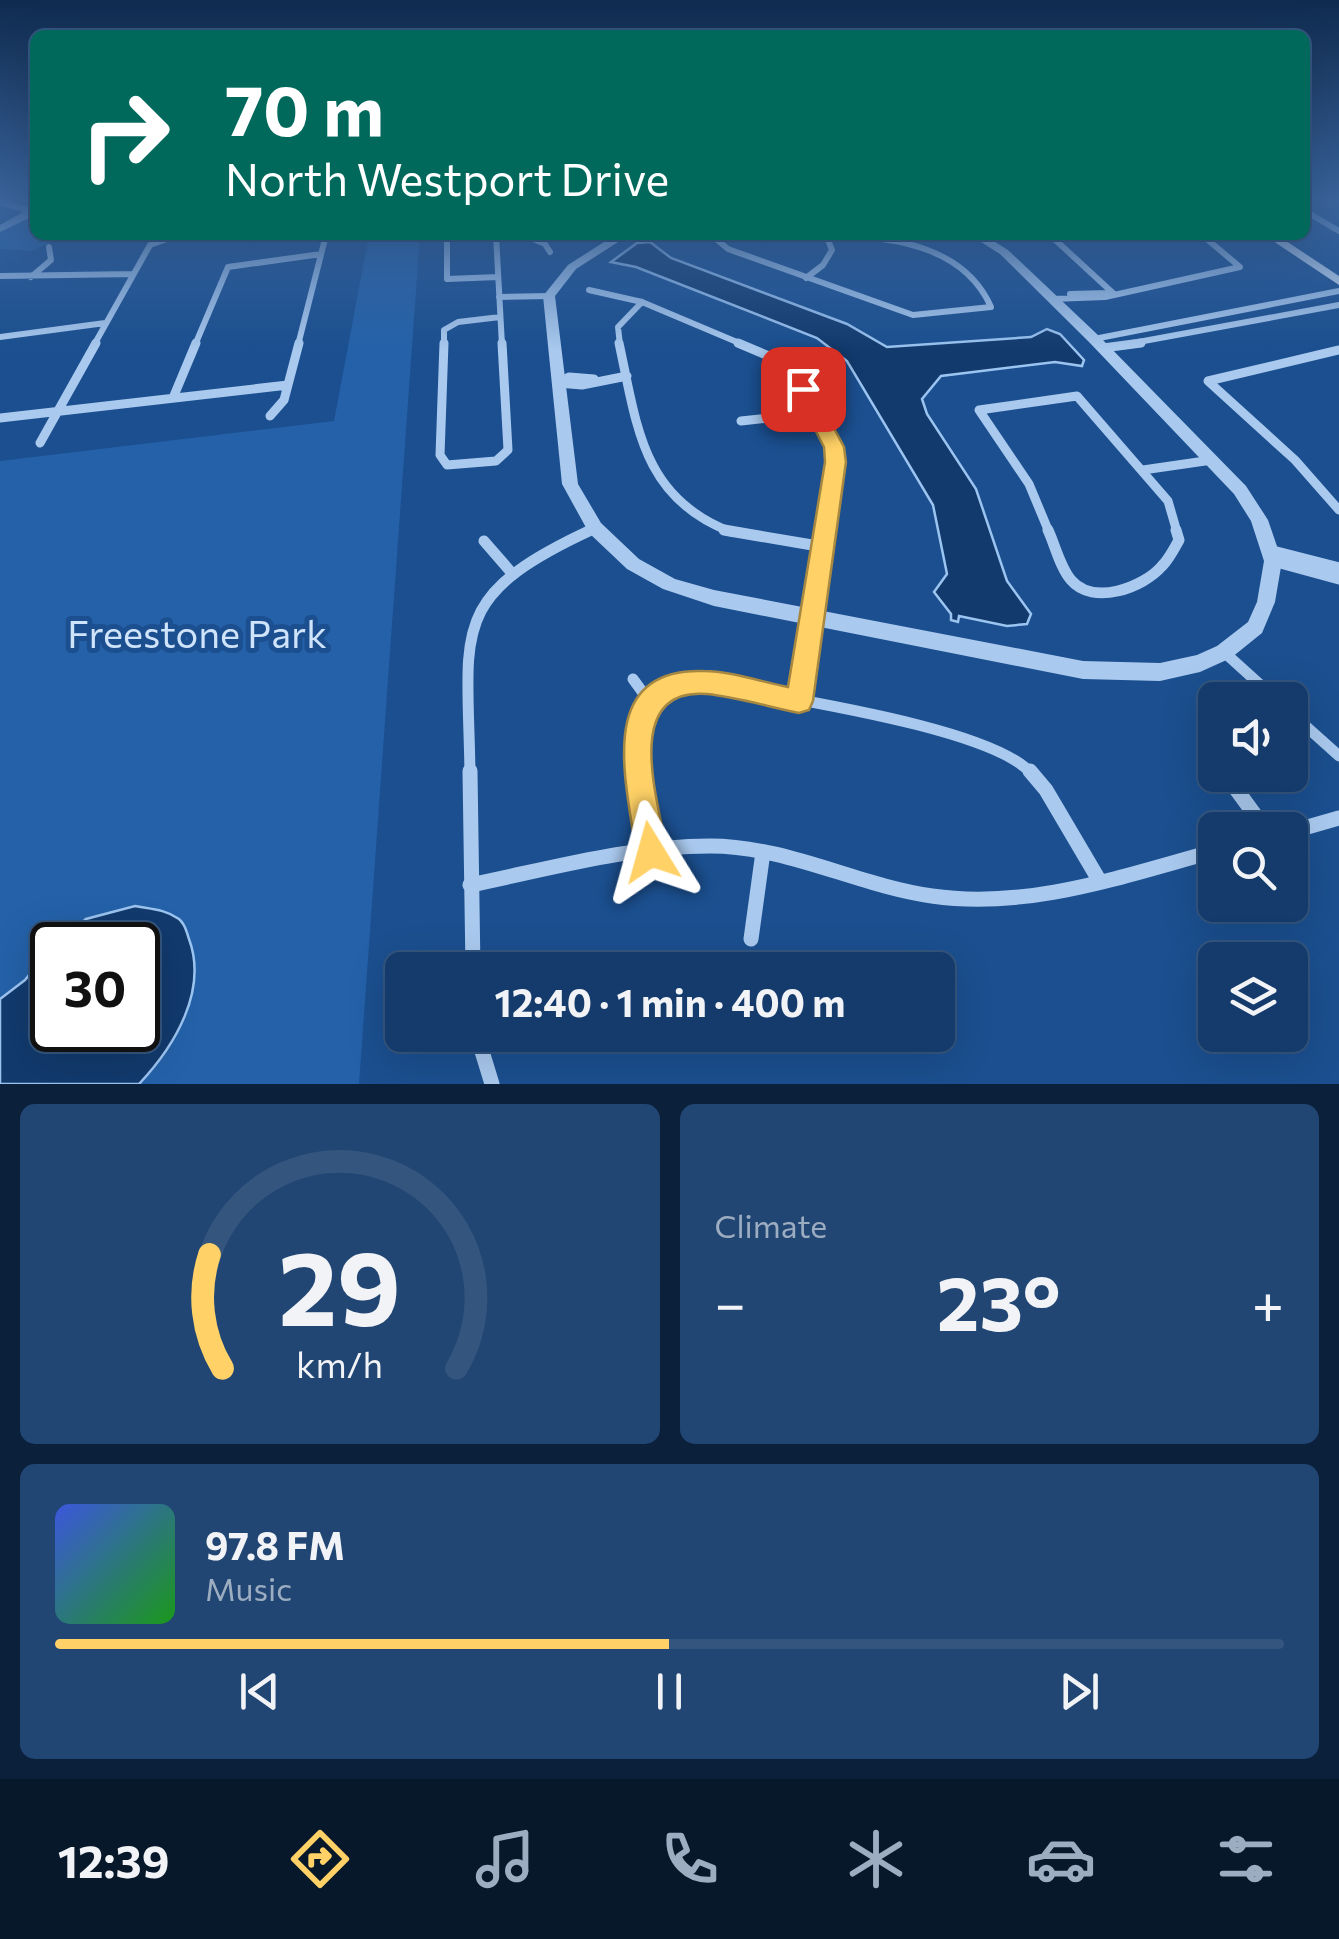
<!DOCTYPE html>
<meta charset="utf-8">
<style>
:root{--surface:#143b6b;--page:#214673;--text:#f1f3f6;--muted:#9dadc1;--line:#33557e;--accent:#ffd166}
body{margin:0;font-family:Commissioner,sans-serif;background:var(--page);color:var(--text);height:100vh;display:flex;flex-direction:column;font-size:38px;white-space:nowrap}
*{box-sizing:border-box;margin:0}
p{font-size:32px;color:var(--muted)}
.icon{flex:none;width:55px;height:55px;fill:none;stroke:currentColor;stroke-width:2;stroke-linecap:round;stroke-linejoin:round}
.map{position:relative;height:1084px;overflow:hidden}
.panel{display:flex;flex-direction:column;gap:20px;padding:20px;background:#0b203b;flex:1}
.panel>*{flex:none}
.hud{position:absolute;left:30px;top:30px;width:1280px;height:210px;border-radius:15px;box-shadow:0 10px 40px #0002,0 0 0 2px var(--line);background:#00695c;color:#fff;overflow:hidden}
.tools{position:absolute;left:1198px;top:682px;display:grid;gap:20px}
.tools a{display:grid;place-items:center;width:110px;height:110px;border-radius:15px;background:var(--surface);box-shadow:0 10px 40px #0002,0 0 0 2px var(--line);font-size:50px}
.speed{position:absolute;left:30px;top:922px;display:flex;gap:20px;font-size:50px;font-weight:700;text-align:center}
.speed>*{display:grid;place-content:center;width:130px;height:130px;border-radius:50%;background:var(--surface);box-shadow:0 10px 40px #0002,0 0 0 2px var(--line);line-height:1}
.speed .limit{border:5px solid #111;border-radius:15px;background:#fff;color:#111}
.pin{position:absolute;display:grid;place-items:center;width:85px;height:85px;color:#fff;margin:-42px;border-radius:20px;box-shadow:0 5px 15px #0006}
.me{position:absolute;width:110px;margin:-55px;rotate:352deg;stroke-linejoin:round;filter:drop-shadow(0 0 8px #0008)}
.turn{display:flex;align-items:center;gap:35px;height:210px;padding:0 30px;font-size:45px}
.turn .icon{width:130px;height:130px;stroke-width:2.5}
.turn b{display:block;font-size:70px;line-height:85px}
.big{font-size:75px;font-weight:700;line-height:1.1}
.panel .tile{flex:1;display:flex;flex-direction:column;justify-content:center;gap:15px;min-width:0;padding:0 35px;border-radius:15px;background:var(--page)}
.panel .dial{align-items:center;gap:0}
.dial svg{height:260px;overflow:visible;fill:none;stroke:var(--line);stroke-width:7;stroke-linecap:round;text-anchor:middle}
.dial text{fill:var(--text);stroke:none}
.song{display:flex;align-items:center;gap:30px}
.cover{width:120px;height:120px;border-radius:15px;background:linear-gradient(135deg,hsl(230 70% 55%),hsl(120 70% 35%))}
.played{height:10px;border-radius:5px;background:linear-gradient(90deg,var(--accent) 50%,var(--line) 50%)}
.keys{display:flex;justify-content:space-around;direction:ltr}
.heat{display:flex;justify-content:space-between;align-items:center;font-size:55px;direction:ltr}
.panel .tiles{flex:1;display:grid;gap:20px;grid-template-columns:1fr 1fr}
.tile:last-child{grid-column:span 2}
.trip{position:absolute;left:385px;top:952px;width:570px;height:100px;border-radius:15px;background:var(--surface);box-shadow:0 10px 40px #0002,0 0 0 2px var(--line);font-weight:700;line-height:100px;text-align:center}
.tabs{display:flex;height:160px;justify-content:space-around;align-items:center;background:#08182b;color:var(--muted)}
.tabs .icon{width:70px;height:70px}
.tabs .on{color:var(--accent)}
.tabs b{font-size:45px;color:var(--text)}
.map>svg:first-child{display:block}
.green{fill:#2461a8;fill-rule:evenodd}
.water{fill:#123a6d;stroke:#9cc4f0;stroke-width:2.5}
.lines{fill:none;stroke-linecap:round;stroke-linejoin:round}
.minor-far3{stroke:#a9c9ee;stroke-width:6}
.minor-far2{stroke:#a9c9ee;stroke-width:9}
.minor-far1{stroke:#a9c9ee;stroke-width:11}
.minor{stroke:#a9c9ee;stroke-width:15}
.tertiary{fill:#a9c9ee;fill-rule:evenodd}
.secondary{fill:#d6e6fa;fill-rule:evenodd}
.route{fill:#ffd166;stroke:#a68842;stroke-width:2.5}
.labels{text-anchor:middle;stroke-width:10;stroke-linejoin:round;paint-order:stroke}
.park-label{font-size:38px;fill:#cfe3fa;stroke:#1b4f8f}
</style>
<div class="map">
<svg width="1339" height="1084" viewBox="0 0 1339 1084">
<rect width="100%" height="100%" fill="#1b4f8f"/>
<path class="green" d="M 35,214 L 35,235 L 67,235 L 32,251 L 0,249 L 0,229 Z
M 369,235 L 420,235 L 359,1084 L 0,1084 L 0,461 L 334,421 ZM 52,945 L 138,945 L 138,1030 L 52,1030 Z"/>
<path class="water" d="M 650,242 L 671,258 L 847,324 L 887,347 L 1031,337 L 1047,329 L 1060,334 L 1084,360 L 1082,366 L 1055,362 L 941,376 L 922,399 L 927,414 L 976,489 L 1007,581 L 1031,614 L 1027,624 L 1007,626 L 959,616 L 958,622 L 951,620 L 951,614 L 934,592 L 947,574 L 933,505 L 847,361 L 817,338 L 636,267 L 611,262 L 637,243 Z
M 135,906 C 150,909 165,909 179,919 C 186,925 186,931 189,939 C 208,990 175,1046 139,1084 L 0,1084 L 0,999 L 25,980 L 52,947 L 52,1030 L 138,1030 L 138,945 L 55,945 L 86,919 Z"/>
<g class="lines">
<path class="minor-far3" d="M 1305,211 L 1339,231
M 447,235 L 447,279 L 498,277
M 496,235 L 502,345
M 524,235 L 545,244 L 550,252
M 1050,235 L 1114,294
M 715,238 L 728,249 L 913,315 L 991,307 C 965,248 898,238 841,235
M 0,276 L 133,274
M 31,277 L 51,260 L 49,247
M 806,278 L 823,265 L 832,250 L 826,235
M 589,290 L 642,302 L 744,345
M 1070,294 L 1108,293
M 499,297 L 549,296
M 1052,299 L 1105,297 L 1240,267 L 1202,235
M 0,337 L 105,323
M 1094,339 L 1339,291
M 94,345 L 150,245 L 178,235
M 195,345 L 228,267 L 321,254
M 298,345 L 326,235
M 444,345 L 444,330 L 458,322 L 500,317
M 620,345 L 618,327 L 642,302
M 1122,345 L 1339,305"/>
<path class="minor-far2" d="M 444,343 L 440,455 L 447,465 L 496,461 L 508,450 L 502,343
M 619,343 C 637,426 642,498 731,532
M 738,343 L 790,365 L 834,447 L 822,532
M 1103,348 L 1141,343
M 1339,350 L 1208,381 L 1295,460 L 1339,510
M 558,383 L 582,385 L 627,376
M 558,383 L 569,377 L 594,379
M 173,398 L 196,343
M 270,416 L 284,400 L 299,343
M 0,418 L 288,385
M 741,421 L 817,413
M 40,443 L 96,343
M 1143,470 L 1212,460
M 586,532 L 595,528
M 1049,532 L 1029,484 L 979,410 L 1077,396 L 1168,501 L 1177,532"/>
<path class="minor-far1" d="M 724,530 L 824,547
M 1048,530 C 1055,545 1060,567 1071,580 C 1093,606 1143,588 1162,566 C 1169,559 1174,549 1179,540 L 1176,530
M 484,541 L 510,571
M 1269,550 L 1339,568
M 1273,561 L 1339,579
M 1224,652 L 1277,700
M 633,679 L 649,701
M 799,701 L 823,530
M 1290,712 L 1339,756
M 470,774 C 468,630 447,597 591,530
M 639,774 C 634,719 646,687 704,682 C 774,697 991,726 1032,774"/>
<path class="minor" d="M 470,771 L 473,970
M 639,771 L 651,852
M 1030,771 L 1046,790 L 1099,880
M 1228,778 L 1266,830
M 1290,832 L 1339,818
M 470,885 C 549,869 629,846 710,846 C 787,846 856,885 932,896 C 1028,910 1123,876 1215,851
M 751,939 L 763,852
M 477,1035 L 492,1084"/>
<path class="tertiary" d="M 0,199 L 35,209 L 35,215 L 0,232 L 0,225 L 23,212 L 0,205 Z
M 615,235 L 629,235 L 576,269 L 555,296 L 578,484 L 601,523 L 639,559 L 675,579 L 714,590 L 1083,661 L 1160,663 L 1197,655 L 1217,646 L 1248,622 L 1257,602 L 1264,561 L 1251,521 L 1234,494 L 1089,342 L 1000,254 L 970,235 L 984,235 L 1008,250 L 1099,336 L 1246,486 L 1268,520 L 1282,561 L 1275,602 L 1262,633 L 1231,658 L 1200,672 L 1160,681 L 1083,679 L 714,606 L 663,589 L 627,569 L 589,533 L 562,484 L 543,296 L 568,265 Z"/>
<path class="secondary" d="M 1264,235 L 1277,235 L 1339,276 L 1339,285 Z"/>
</g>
<linearGradient id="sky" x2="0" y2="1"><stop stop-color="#0f2b4f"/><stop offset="0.57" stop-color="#39639b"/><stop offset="1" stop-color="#39639b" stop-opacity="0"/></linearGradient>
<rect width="1339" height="351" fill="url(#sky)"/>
<path class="route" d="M 803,384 L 813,389 L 844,447 L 846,462 L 813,701 L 809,710 L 799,713 C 769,707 737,697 707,694 C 620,687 659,803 667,852 L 662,863 L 651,868 L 640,863 L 636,852 C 627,784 593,667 704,671 C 731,671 761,682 788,687 L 825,462 L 824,447 L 794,389 Z"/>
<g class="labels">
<g class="park-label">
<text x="197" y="648">Freestone Park</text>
</g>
</g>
</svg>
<div class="tools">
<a><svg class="icon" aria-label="sound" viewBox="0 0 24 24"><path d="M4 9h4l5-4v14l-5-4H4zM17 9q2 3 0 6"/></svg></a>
<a><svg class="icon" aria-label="search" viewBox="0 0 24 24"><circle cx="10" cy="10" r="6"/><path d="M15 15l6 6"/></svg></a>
<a><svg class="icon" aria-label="layers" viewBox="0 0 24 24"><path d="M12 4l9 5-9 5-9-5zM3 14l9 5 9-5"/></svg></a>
</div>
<div class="speed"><div class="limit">30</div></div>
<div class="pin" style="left:803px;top:389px;background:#d93025"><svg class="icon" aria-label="arrive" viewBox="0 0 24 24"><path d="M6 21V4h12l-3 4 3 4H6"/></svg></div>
<svg class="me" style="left:651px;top:852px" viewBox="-20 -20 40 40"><path d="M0-17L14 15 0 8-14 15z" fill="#ffd166" stroke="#fff" stroke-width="4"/></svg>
<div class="trip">12:40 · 1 min · 400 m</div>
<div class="hud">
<div class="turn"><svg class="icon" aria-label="right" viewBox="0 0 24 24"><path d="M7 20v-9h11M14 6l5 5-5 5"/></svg><div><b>70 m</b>North Westport Drive</div></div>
</div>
</div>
<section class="panel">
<div class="tiles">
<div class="tile dial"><svg viewBox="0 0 100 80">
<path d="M14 69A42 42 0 1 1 86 69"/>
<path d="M14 69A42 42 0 0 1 10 34" stroke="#ffd166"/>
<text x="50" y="56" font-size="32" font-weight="700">29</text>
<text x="50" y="72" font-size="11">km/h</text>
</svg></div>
<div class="tile"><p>Climate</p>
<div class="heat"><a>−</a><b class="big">23°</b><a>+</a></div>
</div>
<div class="tile">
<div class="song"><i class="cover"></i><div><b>97.8 FM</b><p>Music</p></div></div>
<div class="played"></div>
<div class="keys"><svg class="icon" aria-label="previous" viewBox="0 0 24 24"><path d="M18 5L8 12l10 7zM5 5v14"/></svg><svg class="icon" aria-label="pause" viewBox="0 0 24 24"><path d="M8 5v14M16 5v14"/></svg><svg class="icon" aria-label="next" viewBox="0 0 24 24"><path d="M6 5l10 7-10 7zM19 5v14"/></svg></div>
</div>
</div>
</section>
<nav class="tabs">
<b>12:39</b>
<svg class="icon on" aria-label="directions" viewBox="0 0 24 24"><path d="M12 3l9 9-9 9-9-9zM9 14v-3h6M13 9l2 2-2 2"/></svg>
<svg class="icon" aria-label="music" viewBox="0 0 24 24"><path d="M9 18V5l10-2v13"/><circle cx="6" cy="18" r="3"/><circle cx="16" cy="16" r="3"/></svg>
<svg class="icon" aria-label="phone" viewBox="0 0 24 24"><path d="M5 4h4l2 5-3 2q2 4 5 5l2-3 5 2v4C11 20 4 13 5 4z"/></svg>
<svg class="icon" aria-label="climate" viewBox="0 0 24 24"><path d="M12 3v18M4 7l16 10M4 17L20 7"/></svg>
<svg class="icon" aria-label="car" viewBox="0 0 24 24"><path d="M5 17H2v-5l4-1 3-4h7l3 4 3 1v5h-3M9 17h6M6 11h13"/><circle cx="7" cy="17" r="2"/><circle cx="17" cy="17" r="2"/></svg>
<svg class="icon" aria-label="filters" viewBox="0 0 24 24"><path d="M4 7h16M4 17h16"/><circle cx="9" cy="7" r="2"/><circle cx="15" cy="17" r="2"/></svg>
</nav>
